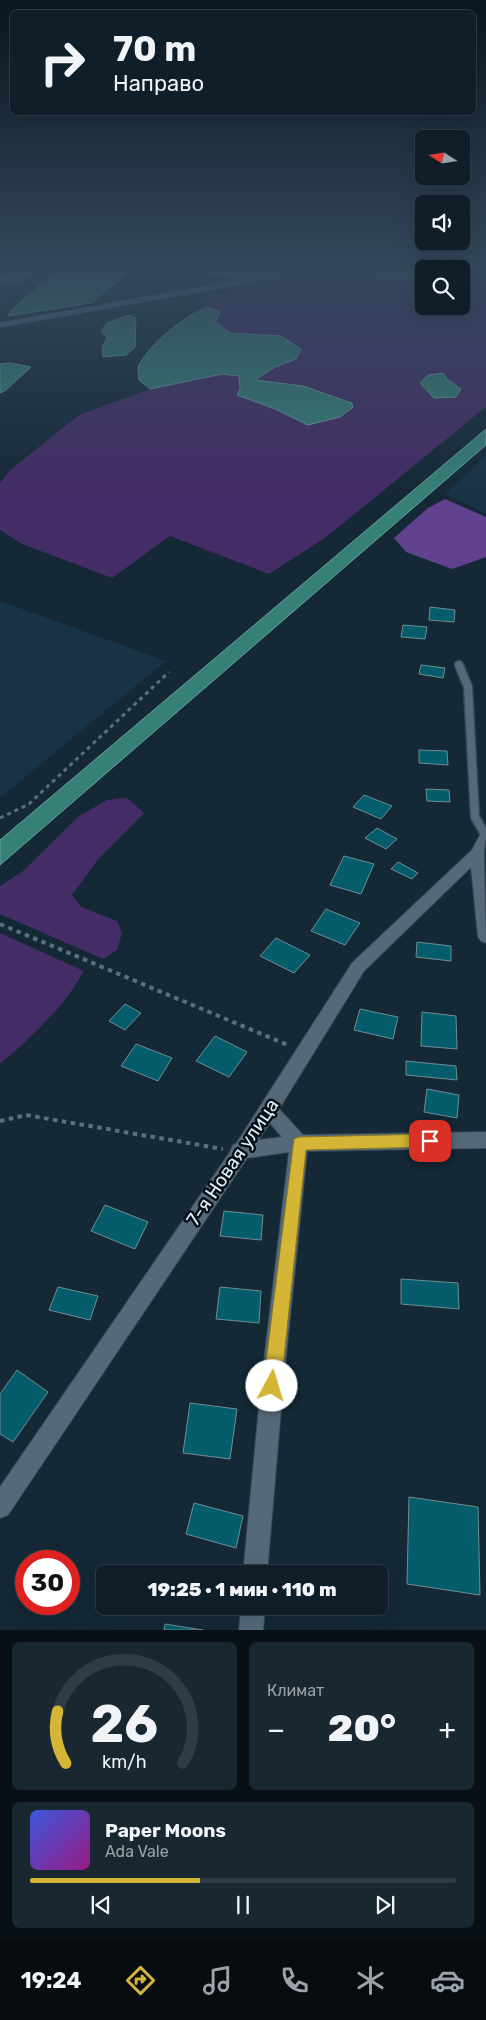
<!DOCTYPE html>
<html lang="ru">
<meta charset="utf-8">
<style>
:root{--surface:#0f1e28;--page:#182730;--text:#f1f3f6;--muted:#9ba2a8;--line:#2f3c45;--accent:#d5b535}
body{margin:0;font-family:Rubik,sans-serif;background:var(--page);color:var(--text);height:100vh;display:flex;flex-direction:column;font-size:19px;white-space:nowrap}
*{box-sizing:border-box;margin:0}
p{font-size:16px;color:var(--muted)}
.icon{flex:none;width:28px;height:28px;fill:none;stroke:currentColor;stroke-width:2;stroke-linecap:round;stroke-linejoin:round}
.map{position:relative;height:1630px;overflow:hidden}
.details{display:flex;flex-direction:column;gap:12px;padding:12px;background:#081016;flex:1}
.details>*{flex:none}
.hud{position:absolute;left:10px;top:10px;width:466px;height:105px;border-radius:8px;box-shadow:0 5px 20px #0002,0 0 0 1px var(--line);background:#0f1e28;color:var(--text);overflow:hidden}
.needle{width:32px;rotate:282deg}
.fabs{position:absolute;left:415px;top:130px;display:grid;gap:10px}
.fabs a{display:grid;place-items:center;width:55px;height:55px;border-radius:8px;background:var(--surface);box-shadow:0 5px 20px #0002,0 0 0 1px var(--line);font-size:25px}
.speed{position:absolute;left:15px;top:1550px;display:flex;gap:10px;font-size:25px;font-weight:700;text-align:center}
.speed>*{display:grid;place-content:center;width:65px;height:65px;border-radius:50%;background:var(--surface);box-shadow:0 5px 20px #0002,0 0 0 1px var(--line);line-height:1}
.speed .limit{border:8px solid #d22;background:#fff;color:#111}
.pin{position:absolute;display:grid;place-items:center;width:42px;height:42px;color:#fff;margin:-21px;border-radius:10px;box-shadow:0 2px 8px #0006}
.me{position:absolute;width:55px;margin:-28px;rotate:6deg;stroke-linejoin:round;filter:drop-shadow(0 0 4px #0008)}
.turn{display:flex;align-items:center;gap:18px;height:105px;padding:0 20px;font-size:22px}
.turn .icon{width:65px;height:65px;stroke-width:2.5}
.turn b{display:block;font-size:35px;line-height:42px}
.big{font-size:38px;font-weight:800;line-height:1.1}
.details .widget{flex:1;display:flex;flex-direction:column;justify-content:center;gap:8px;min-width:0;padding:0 18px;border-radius:8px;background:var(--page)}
.details .dial{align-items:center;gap:0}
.dial svg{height:130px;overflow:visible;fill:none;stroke:var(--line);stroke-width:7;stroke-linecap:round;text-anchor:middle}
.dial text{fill:var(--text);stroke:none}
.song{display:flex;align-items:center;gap:15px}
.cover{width:60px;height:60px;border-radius:8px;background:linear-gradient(135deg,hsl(230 70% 55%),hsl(310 70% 35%))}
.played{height:5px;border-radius:2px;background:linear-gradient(90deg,var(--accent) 40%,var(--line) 40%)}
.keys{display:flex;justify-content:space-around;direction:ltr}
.heat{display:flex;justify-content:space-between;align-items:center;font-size:28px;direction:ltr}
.details .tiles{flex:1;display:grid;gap:12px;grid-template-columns:1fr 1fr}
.widget:last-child{grid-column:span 2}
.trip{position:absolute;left:96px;top:1565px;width:292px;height:50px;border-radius:8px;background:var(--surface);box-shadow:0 5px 20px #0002,0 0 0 1px var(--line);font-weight:800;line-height:50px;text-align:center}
.dock{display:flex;height:80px;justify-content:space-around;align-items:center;background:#060c10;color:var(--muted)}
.dock .icon{width:35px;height:35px}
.dock .active{color:var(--accent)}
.dock b{font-size:22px;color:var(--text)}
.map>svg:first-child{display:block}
.built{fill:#193346}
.green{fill:#442c66}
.forest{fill:#624290}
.water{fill:#368075;stroke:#6aa19d}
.building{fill:#055d6b;stroke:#6e8e95}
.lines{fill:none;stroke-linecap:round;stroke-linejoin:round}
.service-far1-casing{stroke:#364652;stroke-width:6}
.service-casing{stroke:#364652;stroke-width:11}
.minor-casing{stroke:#364652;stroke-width:2}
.path-far1{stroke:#5e6f7c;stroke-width:3;stroke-dasharray:4 4;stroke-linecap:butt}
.path{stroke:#5e6f7c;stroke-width:4;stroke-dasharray:4.5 4.5;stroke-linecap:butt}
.service-far1{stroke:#546a7b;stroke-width:5}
.service{stroke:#546a7b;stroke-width:8}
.minor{fill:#546a7b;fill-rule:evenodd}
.route{fill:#d5b535;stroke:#8a7622}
.labels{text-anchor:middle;stroke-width:5;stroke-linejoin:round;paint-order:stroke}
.near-street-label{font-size:19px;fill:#e2eff9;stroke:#071016}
</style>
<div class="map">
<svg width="486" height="1630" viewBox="0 0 486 1630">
<rect width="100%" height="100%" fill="#142836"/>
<path class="built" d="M 20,281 L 24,286 L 0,307 L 0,282 Z
M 486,456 L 486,514 L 445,494 Z
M 0,601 L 166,661 L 0,798 Z"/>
<path class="green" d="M 358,267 L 394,267 L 374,272 L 400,280 L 424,279 L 424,306 L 461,306 L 461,275 L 486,271 L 486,407 L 325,538 L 269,574 L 170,536 L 112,578 L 22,544 L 0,530 L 0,483 L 9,471 L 79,415 L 150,389 L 222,373 L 239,376 L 240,389 L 237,395 L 275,409 L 308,425 L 353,407 L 352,403 L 327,393 L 254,380 L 275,367 L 296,359 L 301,349 L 281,336 L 230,333 L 214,322 L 219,312 L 206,307 L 199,300 L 245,287 Z
M 127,798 L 144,813 L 99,858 L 72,895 L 81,907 L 117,921 L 122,933 L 117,950 L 103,959 L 0,914 L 0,886 L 23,871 L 79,816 L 107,800 Z
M 0,933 L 84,971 C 64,1007 31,1038 0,1064 Z"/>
<path class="forest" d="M 445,499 L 486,517 L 486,557 L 452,569 L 406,552 L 394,538 L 428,508 Z"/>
<path class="water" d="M 25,267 L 44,267 L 20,281 L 0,282 L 0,279 Z
M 74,267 L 135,267 L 91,303 L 8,316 L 12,310 L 47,279 Z
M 185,267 L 306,267 L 237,279 Z
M 394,267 L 486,267 L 486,271 L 461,275 L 461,269 L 424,269 L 424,279 L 400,280 L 376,277 L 374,272 Z
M 206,307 L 220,312 L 215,322 L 230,333 L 281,336 L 301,349 L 296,359 L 275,367 L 255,380 L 303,386 L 352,403 L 353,407 L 340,417 L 308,425 L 275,409 L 237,395 L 240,389 L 239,376 L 222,374 L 150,389 L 139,380 C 139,376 137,369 139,365 C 152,341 182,319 206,307 Z
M 130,315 L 136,318 L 135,347 L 126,355 L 103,357 L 102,347 L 107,338 L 101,331 L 107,323 Z
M 10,363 L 31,367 L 6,390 L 0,393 L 0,364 Z
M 443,373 L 447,379 L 461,389 L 456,397 L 434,398 L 420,383 L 428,375 Z
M 486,429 L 486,445 L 0,865 L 0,840 Z"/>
<path class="building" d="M 430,607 L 455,610 L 454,622 L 429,620 Z
M 403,625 L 427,627 L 425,639 L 401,637 Z
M 421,665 L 445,668 L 443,678 L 419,674 Z
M 419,750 L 447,751 L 448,765 L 419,763 Z
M 426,789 L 449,790 L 450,802 L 427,801 Z
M 364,795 L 392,806 L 381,819 L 353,807 Z
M 377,828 L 397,839 L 386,849 L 365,838 Z
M 344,856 L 374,864 L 361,894 L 330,885 Z
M 398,862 L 418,873 L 412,879 L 391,869 Z
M 326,909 L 360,923 L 345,945 L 311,931 Z
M 276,938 L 310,955 L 294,973 L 260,956 Z
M 417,942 L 451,946 L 451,961 L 416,957 Z
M 125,1004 L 141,1013 L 125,1030 L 109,1021 Z
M 360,1009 L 398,1017 L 393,1039 L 354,1030 Z
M 422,1012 L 456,1016 L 457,1049 L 421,1046 Z
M 215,1036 L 247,1052 L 229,1077 L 196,1061 Z
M 136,1044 L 172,1058 L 158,1081 L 121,1066 Z
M 406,1061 L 456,1066 L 457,1080 L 406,1075 Z
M 427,1089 L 459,1095 L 457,1118 L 424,1112 Z
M 105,1205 L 148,1222 L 135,1249 L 91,1231 Z
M 224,1211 L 263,1215 L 261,1240 L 220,1236 Z
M 401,1279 L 458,1283 L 459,1309 L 401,1304 Z
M 58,1287 L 98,1296 L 90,1320 L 49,1310 Z
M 220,1287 L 261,1291 L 259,1323 L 216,1319 Z
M 17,1370 L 48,1392 L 13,1442 L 0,1434 L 0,1394 Z
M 190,1403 L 237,1409 L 230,1459 L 183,1453 Z
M 409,1497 L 478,1507 L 480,1595 L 407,1584 Z
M 194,1503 L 243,1516 L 236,1548 L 186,1534 Z
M 165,1624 L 203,1630 L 164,1630 Z"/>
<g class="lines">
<g class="service-far1-casing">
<path id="service-far1" d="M 0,325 L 327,267"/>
</g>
<g class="service-casing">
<path id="service" d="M 459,665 L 468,687 L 475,817 L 486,836"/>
</g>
<g class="minor-casing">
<path id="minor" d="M 486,831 L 484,853 L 486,943 L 481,941 L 478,937 L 471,867 L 364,971 L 279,1109 L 303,1135 L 486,1132 L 486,1148 L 307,1151 L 283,1386 L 267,1574 L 243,1574 L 261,1386 L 289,1152 L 247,1158 L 8,1515 L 0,1518 L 0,1487 L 230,1152 L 233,1145 L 236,1144 L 352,963 L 472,850 L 481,833 ZM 270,1123 L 282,1137 L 258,1140 Z
M 241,1606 L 265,1606 L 263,1630 L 239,1630 Z"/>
</g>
<path class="path-far1" d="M 0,818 L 29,804 L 169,672"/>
<path class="path" d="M 0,924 L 290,1046
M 0,1121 L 26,1115 L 223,1149"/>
<use href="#service-far1" class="service-far1"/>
<use href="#service" class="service"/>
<use href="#minor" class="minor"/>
</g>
<linearGradient id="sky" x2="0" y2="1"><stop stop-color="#0b161e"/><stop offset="0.54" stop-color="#34485d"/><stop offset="1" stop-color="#34485d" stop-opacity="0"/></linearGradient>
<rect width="486" height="496" fill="url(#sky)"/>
<path class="route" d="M 430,1134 L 435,1136 L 437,1141 L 435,1145 L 430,1147 L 306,1150 L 281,1386 L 278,1392 L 272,1395 L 266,1392 L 263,1386 L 294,1139 L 299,1137 Z"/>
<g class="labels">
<g class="near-street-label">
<text transform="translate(232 1162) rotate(-56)" y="7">7-я Новая улица</text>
</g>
</g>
</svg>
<div class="fabs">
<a><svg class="needle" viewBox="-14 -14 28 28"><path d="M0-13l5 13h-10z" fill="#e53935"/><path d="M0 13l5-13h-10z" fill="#9ba2a8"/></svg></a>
<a><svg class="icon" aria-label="sound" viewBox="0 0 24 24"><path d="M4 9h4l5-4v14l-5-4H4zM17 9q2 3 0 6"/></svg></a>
<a><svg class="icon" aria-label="search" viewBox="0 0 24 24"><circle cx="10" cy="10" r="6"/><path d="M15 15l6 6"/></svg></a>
</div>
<div class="speed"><div class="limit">30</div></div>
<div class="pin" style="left:430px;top:1141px;background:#d93025"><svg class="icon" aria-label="arrive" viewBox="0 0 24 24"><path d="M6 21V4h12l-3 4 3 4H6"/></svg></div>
<svg class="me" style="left:272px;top:1386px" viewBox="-20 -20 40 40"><circle r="19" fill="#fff"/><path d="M0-13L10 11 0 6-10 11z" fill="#d5b535"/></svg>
<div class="trip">19:25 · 1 мин · 110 m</div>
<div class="hud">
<div class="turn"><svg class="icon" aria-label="right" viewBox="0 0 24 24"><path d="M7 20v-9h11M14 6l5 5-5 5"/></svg><div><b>70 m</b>Направо</div></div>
</div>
</div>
<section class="details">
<div class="tiles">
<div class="widget dial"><svg viewBox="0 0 100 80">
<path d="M14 69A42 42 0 1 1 86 69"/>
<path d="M14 69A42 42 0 0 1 9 37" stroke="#d5b535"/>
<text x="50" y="56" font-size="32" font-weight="700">26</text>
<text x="50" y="72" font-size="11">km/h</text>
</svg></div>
<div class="widget"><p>Климат</p>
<div class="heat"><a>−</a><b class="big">20°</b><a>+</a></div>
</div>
<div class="widget">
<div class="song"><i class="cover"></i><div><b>Paper Moons</b><p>Ada Vale</p></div></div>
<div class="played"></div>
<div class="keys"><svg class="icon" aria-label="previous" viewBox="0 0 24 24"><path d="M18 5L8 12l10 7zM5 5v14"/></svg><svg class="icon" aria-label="pause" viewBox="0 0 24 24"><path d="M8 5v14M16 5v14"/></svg><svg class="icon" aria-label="next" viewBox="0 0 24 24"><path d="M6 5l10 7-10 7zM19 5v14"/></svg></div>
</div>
</div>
</section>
<nav class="dock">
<b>19:24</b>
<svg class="icon active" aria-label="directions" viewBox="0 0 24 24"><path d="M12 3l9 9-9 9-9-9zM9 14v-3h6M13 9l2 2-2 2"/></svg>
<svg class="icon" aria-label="music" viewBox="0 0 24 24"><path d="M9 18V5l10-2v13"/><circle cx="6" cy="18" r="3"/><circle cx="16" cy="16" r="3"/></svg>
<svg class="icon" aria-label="phone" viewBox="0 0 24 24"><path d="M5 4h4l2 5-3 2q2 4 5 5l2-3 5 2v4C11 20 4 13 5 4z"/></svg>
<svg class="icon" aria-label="climate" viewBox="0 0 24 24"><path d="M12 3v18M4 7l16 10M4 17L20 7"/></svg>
<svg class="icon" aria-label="car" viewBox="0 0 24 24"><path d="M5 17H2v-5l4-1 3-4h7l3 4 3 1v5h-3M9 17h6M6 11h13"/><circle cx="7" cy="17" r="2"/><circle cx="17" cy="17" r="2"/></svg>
</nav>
